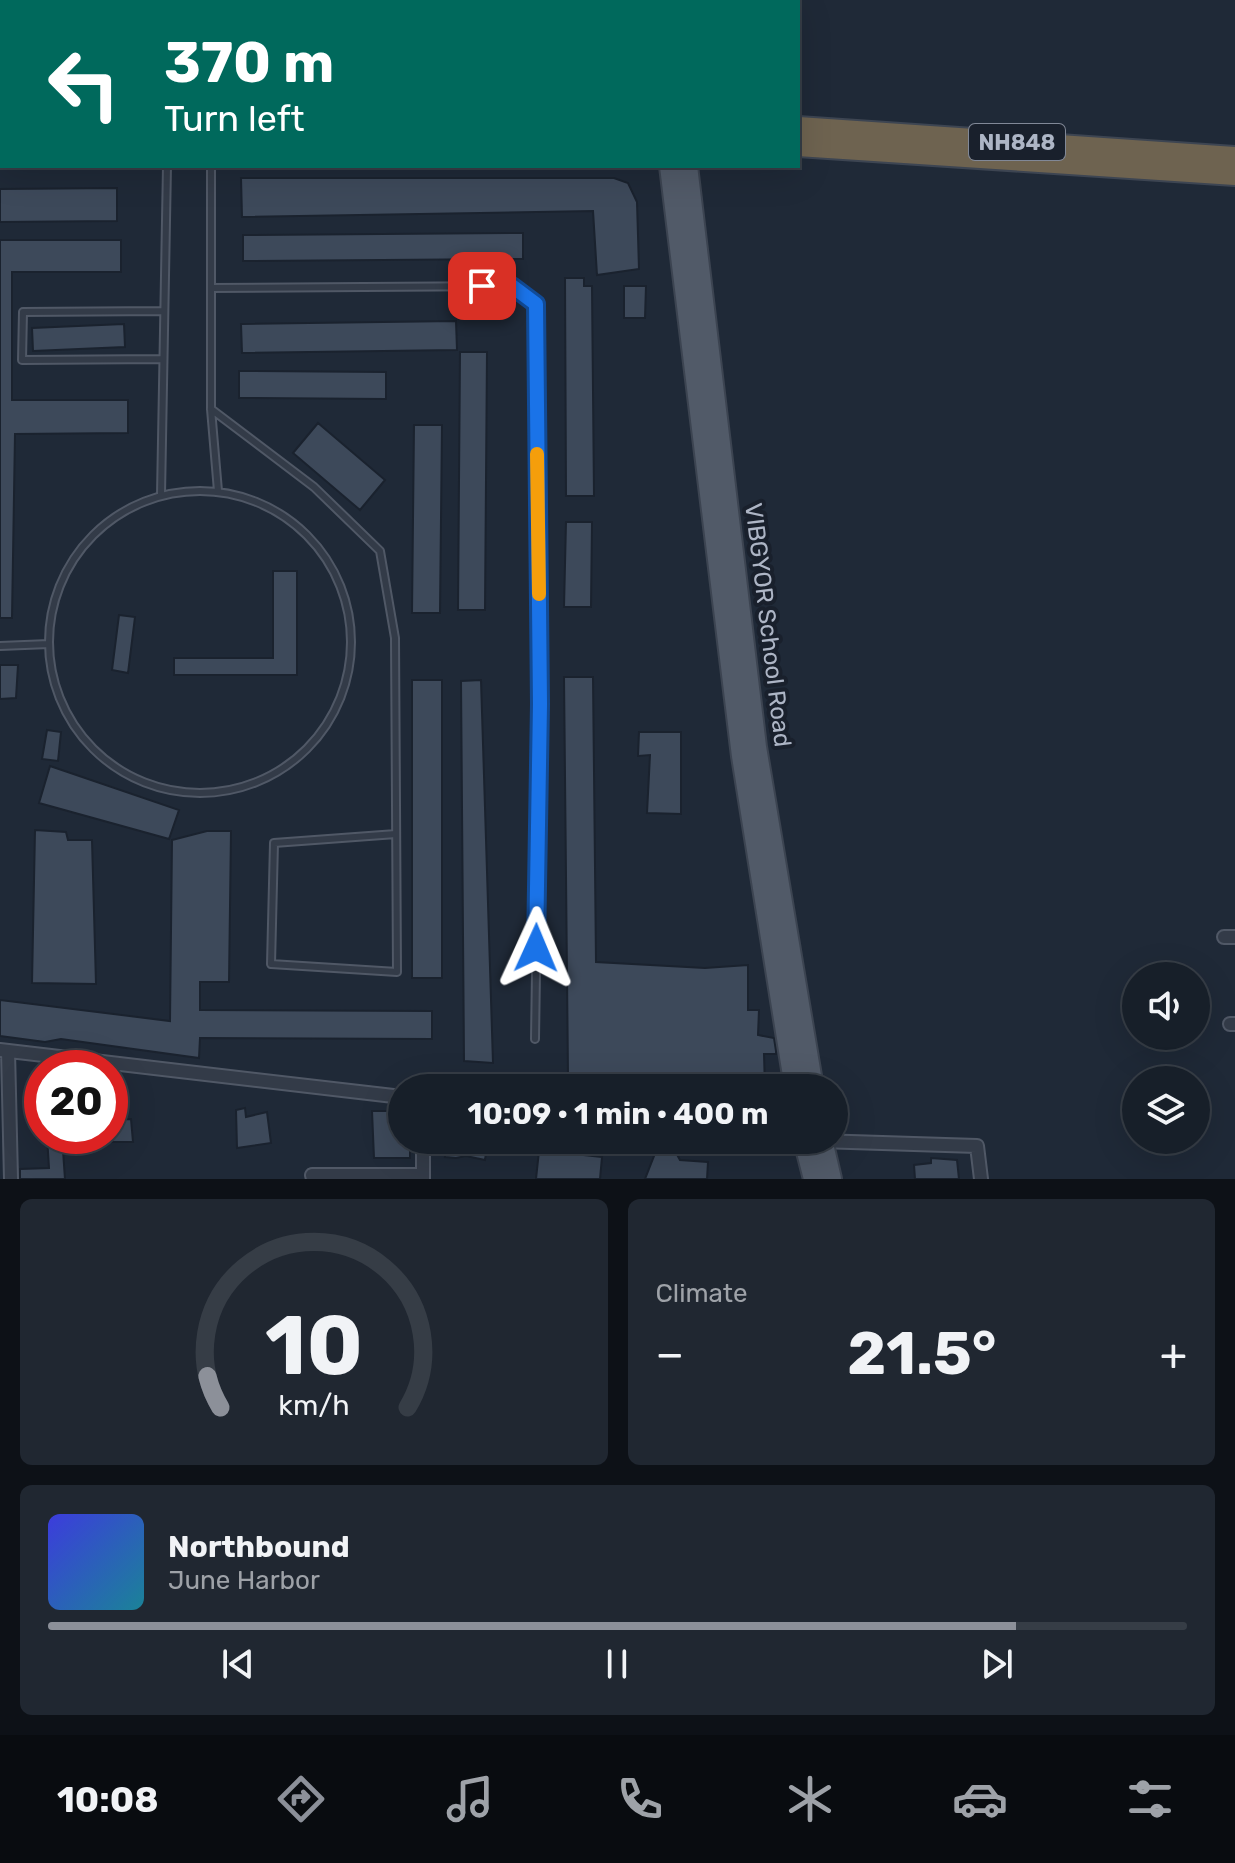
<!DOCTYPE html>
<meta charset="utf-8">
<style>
:root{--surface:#171f29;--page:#202731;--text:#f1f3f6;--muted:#9ea2a8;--line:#363d46;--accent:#8c9099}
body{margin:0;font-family:Rubik,sans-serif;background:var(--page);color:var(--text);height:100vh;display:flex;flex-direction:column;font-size:30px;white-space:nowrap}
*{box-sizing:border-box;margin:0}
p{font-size:26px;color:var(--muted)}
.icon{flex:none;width:44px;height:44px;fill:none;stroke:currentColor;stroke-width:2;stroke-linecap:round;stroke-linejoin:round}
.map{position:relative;height:1179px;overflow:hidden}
.side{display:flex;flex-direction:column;gap:20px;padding:20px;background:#0d1117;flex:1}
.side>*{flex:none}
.banner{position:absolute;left:0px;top:0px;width:800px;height:168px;box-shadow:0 8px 32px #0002,0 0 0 2px var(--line);background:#00695c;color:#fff;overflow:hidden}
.controls{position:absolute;left:1122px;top:962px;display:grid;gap:16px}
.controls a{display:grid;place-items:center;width:88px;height:88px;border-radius:50%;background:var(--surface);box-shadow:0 8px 32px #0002,0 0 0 2px var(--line);font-size:40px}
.speed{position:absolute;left:24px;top:1050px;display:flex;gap:16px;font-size:40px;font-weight:700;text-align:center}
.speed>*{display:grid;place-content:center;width:104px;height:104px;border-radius:50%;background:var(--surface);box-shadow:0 8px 32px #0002,0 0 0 2px var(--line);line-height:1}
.speed .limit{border:12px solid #d22;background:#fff;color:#111}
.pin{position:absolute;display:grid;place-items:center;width:68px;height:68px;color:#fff;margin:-34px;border-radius:16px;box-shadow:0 4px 12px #0006}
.me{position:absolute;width:88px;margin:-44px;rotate:1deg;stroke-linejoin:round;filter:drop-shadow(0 0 6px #0008)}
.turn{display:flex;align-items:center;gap:28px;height:168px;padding:0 32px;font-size:36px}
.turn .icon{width:104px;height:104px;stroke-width:2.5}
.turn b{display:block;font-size:56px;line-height:68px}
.big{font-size:60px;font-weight:700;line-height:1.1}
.side .tile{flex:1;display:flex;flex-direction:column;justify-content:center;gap:12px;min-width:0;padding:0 28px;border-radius:12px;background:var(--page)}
.side .dial{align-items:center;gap:0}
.dial svg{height:208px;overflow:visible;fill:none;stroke:var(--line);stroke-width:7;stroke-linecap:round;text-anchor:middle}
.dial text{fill:var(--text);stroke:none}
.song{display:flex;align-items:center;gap:24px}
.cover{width:96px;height:96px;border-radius:12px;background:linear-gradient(135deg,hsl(240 70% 55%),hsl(190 70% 35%))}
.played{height:8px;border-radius:4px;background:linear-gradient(90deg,var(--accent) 85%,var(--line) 85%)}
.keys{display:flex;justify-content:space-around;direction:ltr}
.heat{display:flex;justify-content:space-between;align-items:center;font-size:44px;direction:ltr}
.side .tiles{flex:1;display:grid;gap:20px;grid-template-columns:1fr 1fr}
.tile:last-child{grid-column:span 2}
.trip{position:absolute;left:388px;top:1074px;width:460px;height:80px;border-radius:40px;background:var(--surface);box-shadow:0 8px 32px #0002,0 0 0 2px var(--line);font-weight:700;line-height:80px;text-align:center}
.dock{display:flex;height:128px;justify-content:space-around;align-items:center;background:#090c10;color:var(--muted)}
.dock .icon{width:56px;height:56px}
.dock .selected{color:var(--accent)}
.dock b{font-size:36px;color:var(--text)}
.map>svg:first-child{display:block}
.building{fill:#3d495a;stroke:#1a222e;stroke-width:2}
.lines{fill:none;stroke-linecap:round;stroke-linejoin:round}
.lane-casing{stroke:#505866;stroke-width:10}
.street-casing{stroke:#505866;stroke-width:16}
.primary-casing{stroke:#3c4451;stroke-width:24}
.highway-casing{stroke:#3d4552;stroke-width:26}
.lane{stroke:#333b48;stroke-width:6}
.street{stroke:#333b48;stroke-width:12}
.primary{stroke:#515a68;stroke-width:20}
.highway{stroke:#6e6350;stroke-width:22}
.route-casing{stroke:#114b97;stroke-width:20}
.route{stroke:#1a73e8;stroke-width:14}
.slow{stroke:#f59e0b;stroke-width:14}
.labels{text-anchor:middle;stroke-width:8;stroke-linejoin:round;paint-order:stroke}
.shield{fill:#19202c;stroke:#818897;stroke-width:2}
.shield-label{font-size:22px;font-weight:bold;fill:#adb5c5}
.street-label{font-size:24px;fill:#adb5c5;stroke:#19202c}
</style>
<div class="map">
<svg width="1235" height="1179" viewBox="0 0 1235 1179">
<rect width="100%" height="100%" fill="#1f2937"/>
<path class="building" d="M 241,178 L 614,178 L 628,183 L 637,202 L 639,269 L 597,275 L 593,211 L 242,217 Z
M 117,188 L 117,221 L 0,222 L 0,189 Z
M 523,233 L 523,259 L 243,261 L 243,235 Z
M 0,240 L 121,240 L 121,272 L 12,272 L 12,400 L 128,400 L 128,433 L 15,434 L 12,618 L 0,618 Z
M 565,278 L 584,278 L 584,286 L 592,286 L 594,496 L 566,496 Z
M 624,286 L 646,286 L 645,318 L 624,318 Z
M 456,321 L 457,350 L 242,353 L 241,324 Z
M 124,324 L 125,347 L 33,351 L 32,328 Z
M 460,352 L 487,352 L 485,610 L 458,610 Z
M 239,371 L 386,372 L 386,399 L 239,398 Z
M 318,423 L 385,480 L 360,510 L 293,453 Z
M 414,425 L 442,425 L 440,613 L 412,613 Z
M 566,522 L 592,522 L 591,607 L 564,607 Z
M 273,571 L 297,571 L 297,675 L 174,675 L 174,658 L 273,658 Z
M 119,615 L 135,617 L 128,673 L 112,670 Z
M 0,665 L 18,665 L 16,698 L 0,699 Z
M 564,677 L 593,677 L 596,962 L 705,968 L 748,965 L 748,1010 L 759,1010 L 758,1035 L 774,1038 L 776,1051 L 776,1054 L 764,1054 L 765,1088 L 613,1088 L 594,1085 L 596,1075 L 568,1075 Z
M 412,680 L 442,680 L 442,978 L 412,978 Z
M 481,680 L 493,1063 L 464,1061 L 461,681 Z
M 47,730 L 61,732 L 58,761 L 42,759 Z
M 639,732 L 681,732 L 681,814 L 647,813 L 650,755 L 638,756 Z
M 50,766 L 179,810 L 169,839 L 39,803 Z
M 35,830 L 66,832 L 68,840 L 92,840 L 96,984 L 32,983 Z
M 207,831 L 231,831 L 229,982 L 200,982 L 200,1010 L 432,1011 L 432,1039 L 200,1038 L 199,1058 L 61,1039 L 45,1042 L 0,1036 L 0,1000 L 170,1021 L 172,840 Z
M 245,1108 L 246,1117 L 267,1112 L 271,1143 L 237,1148 L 236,1110 Z
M 372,1111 L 402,1111 L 402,1140 L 410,1140 L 410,1158 L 374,1158 Z
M 131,1119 L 133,1142 L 110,1142 L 110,1120 Z
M 47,1136 L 62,1136 L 65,1179 L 20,1179 L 20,1169 L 49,1168 Z
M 432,1140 L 488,1140 L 485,1160 L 466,1156 L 456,1158 L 445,1157 L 446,1149 L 432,1146 Z
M 566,1148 L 566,1153 L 602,1157 L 600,1179 L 536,1179 L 539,1151 Z
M 674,1149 L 680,1160 L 708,1162 L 707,1179 L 645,1179 L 656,1151 Z
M 931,1158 L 957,1160 L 959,1179 L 915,1179 L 914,1165 L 931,1163 Z"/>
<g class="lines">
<g class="lane-casing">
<path id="lane" d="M 211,166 L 211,409 L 218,491
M 211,288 L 512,286 L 536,304 L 540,704 L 535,1039
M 163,359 L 22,360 L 23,312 L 164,311
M 211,409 L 314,487 L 380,551 L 395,638 L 397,972 L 271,964 L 274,843 L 396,834
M49 642a151 151 0 1 1 302 0a151 151 0 1 1-302 0Z
M 161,495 L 167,166
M 0,646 L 49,644"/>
</g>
<g class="street-casing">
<path id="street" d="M 1224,937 L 1235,937
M 1230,1024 L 1235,1024
M 0,1050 L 402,1097
M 8,1051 L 11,1179
M 819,1141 L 977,1146 L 981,1179
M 313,1179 L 312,1175 L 423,1175
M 423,1179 L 423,1140"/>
</g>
<g class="primary-casing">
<path id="primary" d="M 669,2 L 669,0
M 689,2 L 689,0
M 670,166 L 742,756 L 795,1088
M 687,166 L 756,747 L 813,1088
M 804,1140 L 814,1179
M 822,1140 L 831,1179"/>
</g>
<g class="highway-casing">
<path id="highway" d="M 798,128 L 1235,158
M 0,131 L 2,130
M 798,145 L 1235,174
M 0,150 L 2,150"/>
</g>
<use href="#lane" class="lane"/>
<use href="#street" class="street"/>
<use href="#primary" class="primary"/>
<use href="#highway" class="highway"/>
</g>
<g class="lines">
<g class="route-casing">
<path id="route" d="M 482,286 L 512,286 L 536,304 L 540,704 L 536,948"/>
</g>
<use href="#route" class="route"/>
<path class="slow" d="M 537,454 L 539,594"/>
</g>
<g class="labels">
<rect class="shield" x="969" y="124" width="96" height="36" rx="6"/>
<g class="shield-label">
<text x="1017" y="150">NH848</text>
</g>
<g class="street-label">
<text transform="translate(768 625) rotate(83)" y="8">VIBGYOR School Road</text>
</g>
</g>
</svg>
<div class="controls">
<a><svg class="icon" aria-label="sound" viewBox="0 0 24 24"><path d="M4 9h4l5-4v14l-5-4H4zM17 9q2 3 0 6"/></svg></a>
<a><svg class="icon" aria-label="layers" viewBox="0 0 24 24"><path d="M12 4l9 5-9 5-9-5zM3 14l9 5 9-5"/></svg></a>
</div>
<div class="speed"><div class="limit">20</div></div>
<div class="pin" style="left:482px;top:286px;background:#d93025"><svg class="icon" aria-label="arrive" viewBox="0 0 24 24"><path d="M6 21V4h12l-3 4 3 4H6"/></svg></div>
<svg class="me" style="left:536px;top:948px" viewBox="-20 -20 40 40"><path d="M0-17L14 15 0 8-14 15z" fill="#1a73e8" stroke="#fff" stroke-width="4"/></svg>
<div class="trip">10:09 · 1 min · 400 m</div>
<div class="banner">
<div class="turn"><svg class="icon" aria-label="left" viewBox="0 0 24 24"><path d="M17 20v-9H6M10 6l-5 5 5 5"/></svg><div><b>370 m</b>Turn left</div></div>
</div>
</div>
<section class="side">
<div class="tiles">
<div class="tile dial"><svg viewBox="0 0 100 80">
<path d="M14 69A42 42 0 1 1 86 69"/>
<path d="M14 69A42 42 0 0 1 9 57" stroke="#8c9099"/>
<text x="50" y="56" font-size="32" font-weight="700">10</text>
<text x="50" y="72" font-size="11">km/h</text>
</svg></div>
<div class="tile"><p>Climate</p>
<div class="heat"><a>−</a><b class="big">21.5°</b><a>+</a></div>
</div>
<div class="tile">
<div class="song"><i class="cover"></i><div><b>Northbound</b><p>June Harbor</p></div></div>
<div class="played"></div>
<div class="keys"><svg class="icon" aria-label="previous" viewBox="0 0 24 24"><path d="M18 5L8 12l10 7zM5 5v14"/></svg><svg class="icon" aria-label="pause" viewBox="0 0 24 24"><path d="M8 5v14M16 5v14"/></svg><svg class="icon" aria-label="next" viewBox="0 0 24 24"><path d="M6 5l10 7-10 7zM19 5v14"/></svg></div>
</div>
</div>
</section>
<nav class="dock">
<b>10:08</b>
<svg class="icon selected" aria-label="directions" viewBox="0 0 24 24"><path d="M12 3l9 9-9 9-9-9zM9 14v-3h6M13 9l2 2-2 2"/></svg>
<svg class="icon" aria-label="music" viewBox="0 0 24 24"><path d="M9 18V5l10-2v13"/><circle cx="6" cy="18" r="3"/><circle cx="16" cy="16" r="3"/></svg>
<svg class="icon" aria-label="phone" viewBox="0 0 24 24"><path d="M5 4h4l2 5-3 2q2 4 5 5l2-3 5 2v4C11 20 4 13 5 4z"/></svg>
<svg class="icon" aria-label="climate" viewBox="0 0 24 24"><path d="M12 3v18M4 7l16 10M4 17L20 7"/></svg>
<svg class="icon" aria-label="car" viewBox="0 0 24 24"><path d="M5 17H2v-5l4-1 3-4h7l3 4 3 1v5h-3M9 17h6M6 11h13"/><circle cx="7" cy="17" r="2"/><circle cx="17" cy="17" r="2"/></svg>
<svg class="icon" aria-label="filters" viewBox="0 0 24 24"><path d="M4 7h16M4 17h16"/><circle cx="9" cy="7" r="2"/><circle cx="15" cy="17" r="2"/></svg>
</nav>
